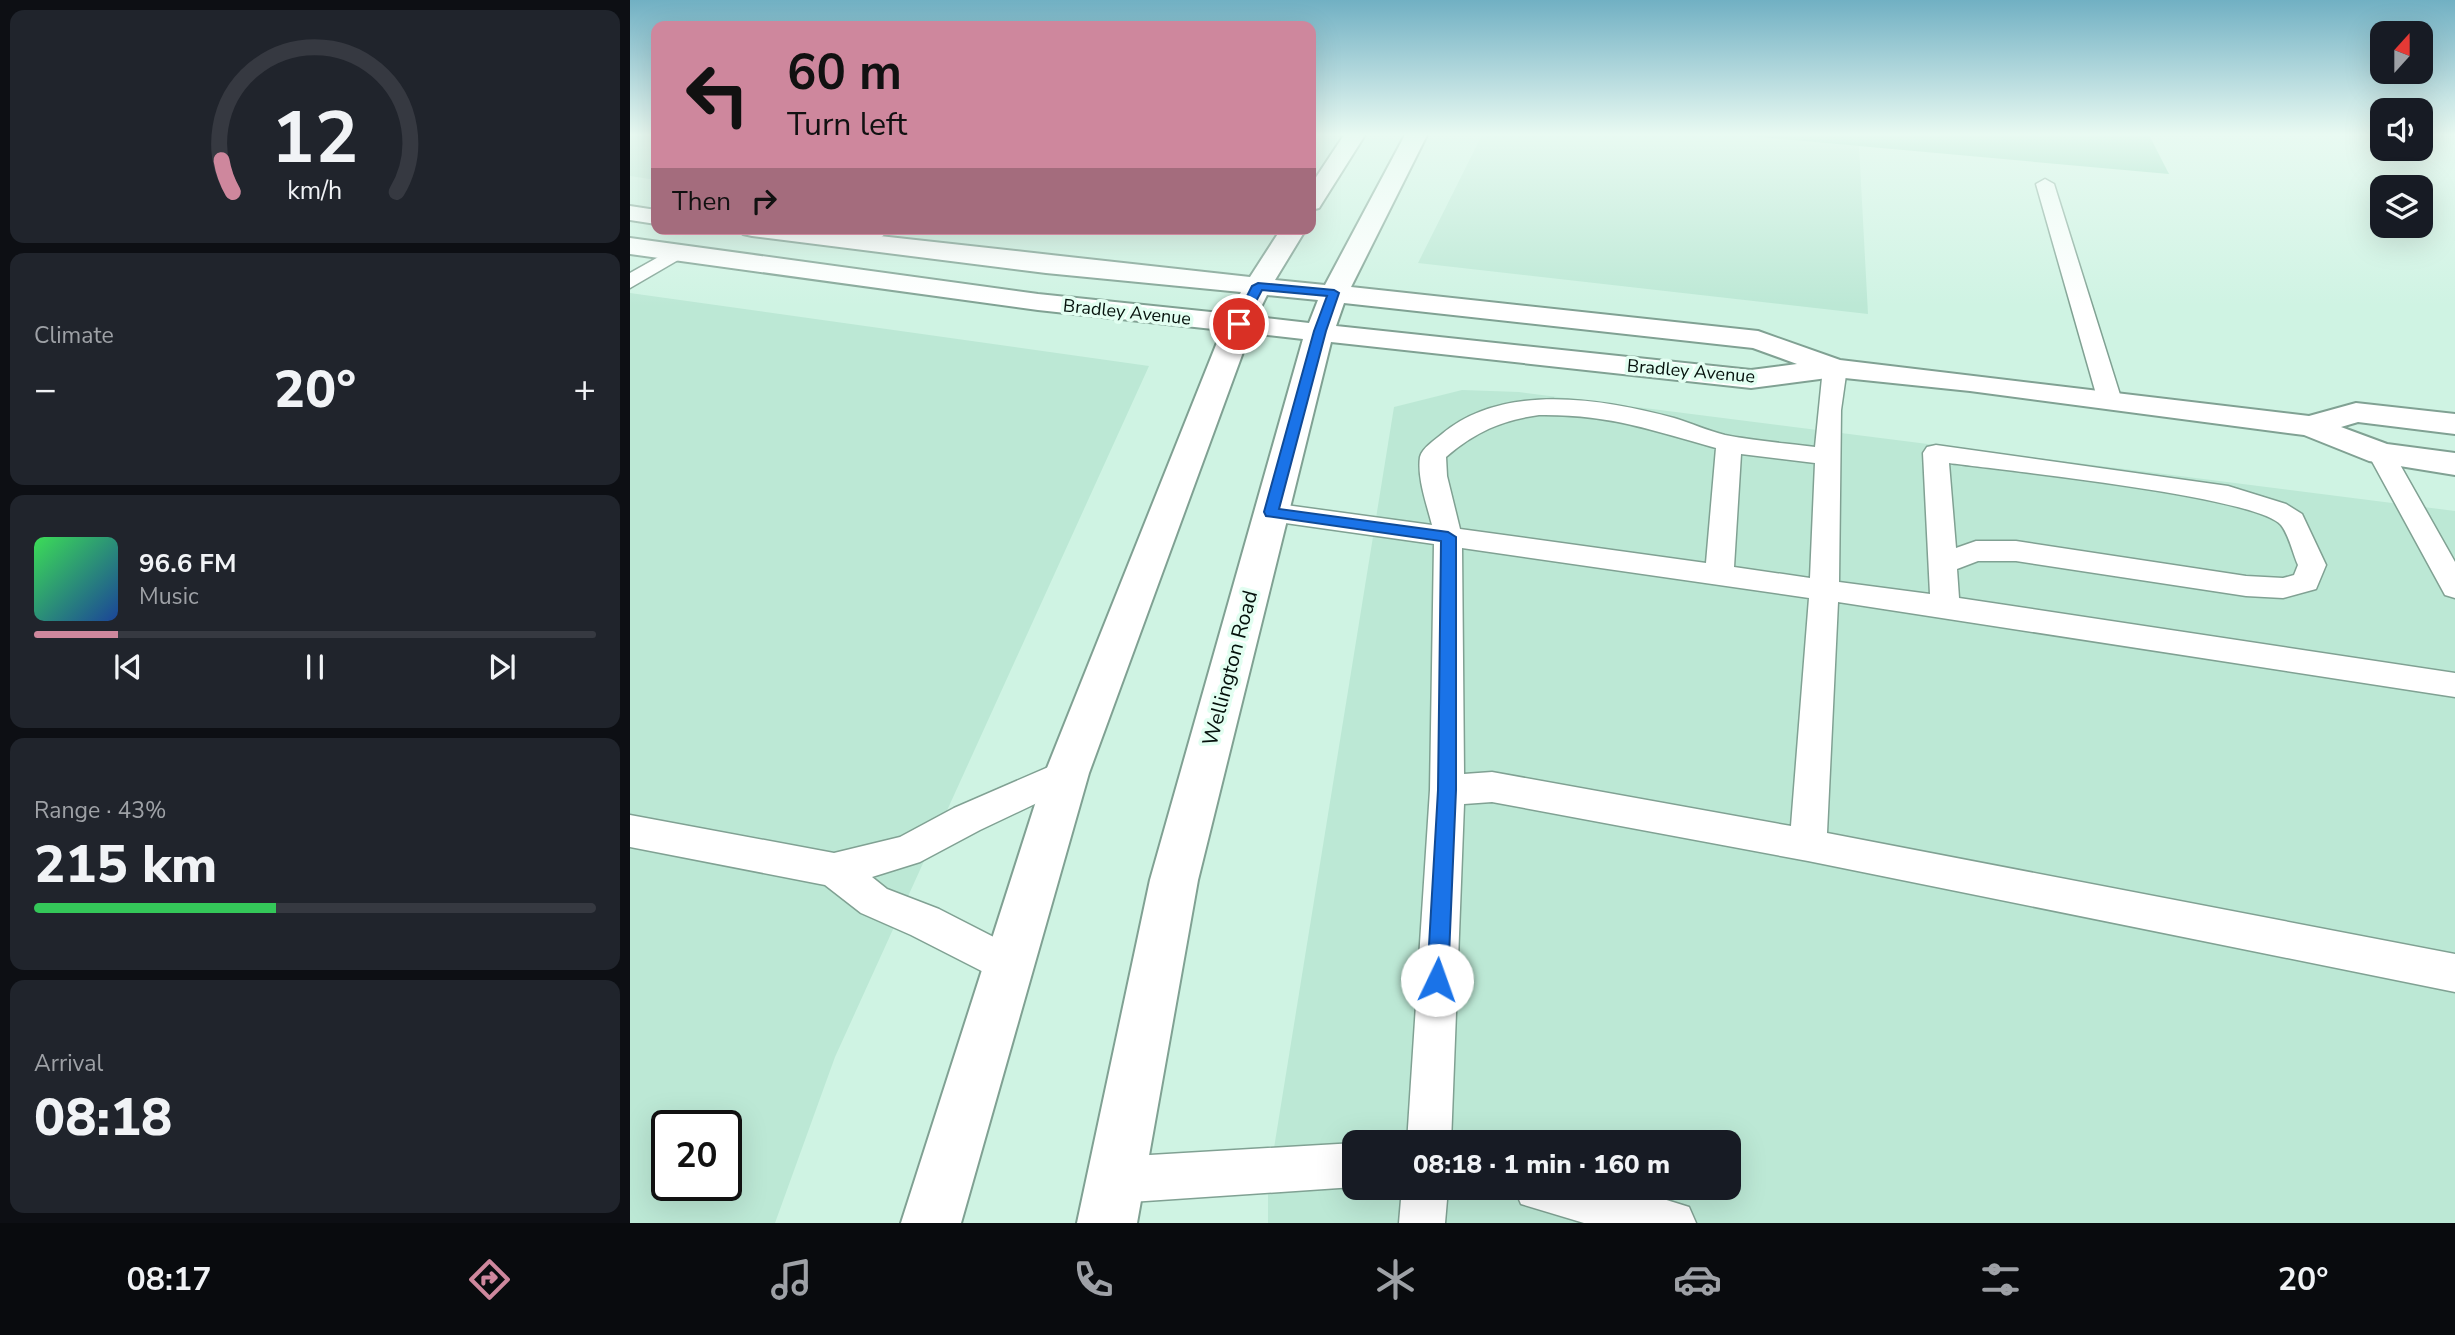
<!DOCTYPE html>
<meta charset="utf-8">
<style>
:root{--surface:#171b24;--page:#20242c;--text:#f1f3f6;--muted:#9ea1a6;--line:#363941;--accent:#ce879d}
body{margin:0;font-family:"Nunito Sans",sans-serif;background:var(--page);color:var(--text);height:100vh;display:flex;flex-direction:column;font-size:26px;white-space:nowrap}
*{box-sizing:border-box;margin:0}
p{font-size:23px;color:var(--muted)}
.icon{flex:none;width:38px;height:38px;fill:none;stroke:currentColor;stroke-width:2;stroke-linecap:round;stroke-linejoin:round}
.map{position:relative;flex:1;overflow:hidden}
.panel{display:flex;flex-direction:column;gap:10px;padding:10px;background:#0d0f14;width:630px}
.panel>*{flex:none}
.banner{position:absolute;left:21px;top:21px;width:665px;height:214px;border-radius:14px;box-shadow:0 7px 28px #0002;background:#ce879d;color:#111;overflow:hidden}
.needle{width:46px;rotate:21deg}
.fabs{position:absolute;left:1740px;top:21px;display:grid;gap:14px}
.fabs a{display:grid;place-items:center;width:63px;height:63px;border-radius:14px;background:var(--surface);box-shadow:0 7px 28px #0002;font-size:35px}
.speed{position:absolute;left:21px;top:1110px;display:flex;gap:14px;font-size:35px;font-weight:700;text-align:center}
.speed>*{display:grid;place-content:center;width:91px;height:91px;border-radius:50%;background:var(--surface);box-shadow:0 7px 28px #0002;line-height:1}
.speed .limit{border:4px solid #111;border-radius:10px;background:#fff;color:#111}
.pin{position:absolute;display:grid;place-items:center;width:60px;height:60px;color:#fff;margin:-30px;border:4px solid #fff;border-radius:50%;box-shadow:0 2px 7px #0007}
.me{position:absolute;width:77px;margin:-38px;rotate:3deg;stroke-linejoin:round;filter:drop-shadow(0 0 5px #0008)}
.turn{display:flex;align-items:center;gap:24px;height:147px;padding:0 21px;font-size:32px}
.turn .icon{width:91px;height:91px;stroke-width:2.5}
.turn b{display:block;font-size:49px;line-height:60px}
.then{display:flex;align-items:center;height:66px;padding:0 21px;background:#0003;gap:14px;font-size:26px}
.big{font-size:52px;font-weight:800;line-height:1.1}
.panel .tile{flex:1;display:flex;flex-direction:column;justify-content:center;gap:10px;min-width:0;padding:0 24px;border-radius:14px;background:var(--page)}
.panel .dial{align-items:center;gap:0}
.dial svg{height:182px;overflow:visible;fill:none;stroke:var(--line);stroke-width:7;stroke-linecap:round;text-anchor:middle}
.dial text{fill:var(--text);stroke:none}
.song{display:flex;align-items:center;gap:21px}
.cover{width:84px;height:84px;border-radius:10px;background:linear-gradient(135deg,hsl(130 70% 55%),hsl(220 70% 35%))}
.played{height:7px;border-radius:4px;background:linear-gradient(90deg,var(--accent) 15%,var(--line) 15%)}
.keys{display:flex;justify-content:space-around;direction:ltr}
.heat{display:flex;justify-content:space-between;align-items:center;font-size:38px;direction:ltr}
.charge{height:10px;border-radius:5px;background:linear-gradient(90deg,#34c759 43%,var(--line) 0)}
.trip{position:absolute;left:712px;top:1130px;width:399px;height:70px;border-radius:14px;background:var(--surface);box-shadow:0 7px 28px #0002;font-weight:800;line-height:70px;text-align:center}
.dock{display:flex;height:112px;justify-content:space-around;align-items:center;background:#090b0e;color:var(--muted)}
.dock .icon{width:49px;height:49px}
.dock .current{color:var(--accent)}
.dock b{font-size:32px;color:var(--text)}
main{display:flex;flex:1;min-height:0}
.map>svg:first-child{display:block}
.built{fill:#bce8d5;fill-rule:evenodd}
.green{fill:#8ed6b9}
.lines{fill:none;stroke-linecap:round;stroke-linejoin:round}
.service-casing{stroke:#80a193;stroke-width:3}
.secondary-casing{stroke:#80a193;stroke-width:4}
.service{fill:#fff;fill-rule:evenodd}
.secondary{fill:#fff;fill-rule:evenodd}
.route{fill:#1a73e8;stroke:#114b97;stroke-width:2}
.labels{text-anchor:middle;stroke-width:7;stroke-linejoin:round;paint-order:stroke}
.far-street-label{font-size:18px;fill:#04100b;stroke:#e2fef1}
.street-label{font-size:21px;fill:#04100b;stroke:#e2fef1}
</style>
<main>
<section class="panel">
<div class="tile dial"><svg viewBox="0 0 100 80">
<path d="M14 69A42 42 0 1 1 86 69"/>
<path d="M14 69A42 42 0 0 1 9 55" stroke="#ce879d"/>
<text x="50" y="56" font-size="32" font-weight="700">12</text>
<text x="50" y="72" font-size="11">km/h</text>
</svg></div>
<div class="tile"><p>Climate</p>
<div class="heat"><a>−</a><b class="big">20°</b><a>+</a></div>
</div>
<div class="tile">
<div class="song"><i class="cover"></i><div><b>96.6 FM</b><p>Music</p></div></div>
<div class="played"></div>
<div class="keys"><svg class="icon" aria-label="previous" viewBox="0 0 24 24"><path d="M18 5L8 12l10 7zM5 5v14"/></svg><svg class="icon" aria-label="pause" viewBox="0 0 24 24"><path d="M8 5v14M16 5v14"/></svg><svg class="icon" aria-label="next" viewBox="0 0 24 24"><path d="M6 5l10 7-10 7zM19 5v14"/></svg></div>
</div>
<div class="tile"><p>Range · 43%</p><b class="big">215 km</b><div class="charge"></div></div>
<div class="tile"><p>Arrival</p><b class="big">08:18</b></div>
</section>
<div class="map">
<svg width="1825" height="1223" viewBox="0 0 1825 1223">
<rect width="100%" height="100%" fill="#cff3e3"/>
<path class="built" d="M 0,135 L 26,135 L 26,180 L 0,176 Z
M 852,135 L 1107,135 L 1229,146 L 1238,314 L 788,263 Z
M 0,293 L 519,366 L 205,1057 L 145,1223 L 0,1223 ZM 37,1125 L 96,1125 L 96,1185 L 37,1185 Z
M 832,390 L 889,392 L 1825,511 L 1825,1223 L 638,1223 L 638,1185 L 764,407 ZM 724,1143 L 1099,1143 L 1099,1188 L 724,1188 Z"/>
<path class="green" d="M 1107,135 L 1519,135 L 1539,174 Z"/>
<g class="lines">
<g class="service-casing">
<path id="service" d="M 1415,179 L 1424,184 L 1492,401 L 1488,406 L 1472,406 L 1468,401 L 1406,184 Z
M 239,229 L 261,229 L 239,247 L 225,247 L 222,243 Z
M 48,246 L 58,252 L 55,256 L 0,288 L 0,273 Z
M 1205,361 L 1213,363 L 1217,368 L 1211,410 L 1209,582 L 1300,594 L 1293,453 L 1297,447 L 1306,445 L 1598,486 L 1656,504 L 1672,514 L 1696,565 L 1686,589 L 1653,598 L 1616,596 L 1386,561 L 1348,561 L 1327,569 L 1329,598 L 1825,673 L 1825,697 L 1208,602 L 1197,833 L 1825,954 L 1825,992 L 1178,861 L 862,802 L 834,804 L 821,1143 L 777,1143 L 800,790 L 804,544 L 641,521 L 631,518 L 627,512 L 631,506 L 641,503 L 802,525 C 797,505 787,478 790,457 C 792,448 805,440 812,434 C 874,382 973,399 1044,418 C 1061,423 1078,431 1095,435 C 1125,441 1155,443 1185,447 L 1193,368 L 1197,363 ZM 909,415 C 979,414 1021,430 1086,448 L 1076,563 L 830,529 L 817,476 L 816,457 C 845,432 872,420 909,415 ZM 1111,454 L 1185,463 L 1180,578 L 1104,567 ZM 1319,463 C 1371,470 1626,496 1651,525 C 1659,535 1663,554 1668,565 L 1664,575 L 1653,578 L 1616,576 L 1386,541 L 1346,541 L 1326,548 ZM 832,548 L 1179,598 L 1161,826 L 862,772 L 834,774 Z
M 1751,446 L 1760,448 L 1764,454 L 1825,562 L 1825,598 L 1815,595 L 1738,454 L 1742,448 Z
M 437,759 L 449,763 L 454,773 L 449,783 L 350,830 L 290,862 L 242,877 L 257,889 L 309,909 L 393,952 L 399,966 L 393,980 L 379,985 L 281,935 L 231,913 L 195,885 L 0,847 L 0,815 L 204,853 L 270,837 L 324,808 Z
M 725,1143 L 724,1187 L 486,1203 L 470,1196 L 463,1180 L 470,1164 L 486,1157 Z
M 772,1188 L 818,1188 L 815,1223 L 769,1223 Z
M 884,1188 L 998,1188 L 1059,1207 L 1066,1223 L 954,1223 L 891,1204 Z"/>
</g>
<g class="secondary-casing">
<path id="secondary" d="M 714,135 L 735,135 L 689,208 L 681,210 L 681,185 Z
M 775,135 L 797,135 L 721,287 L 1128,331 L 1210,360 L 1679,416 L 1726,403 L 1825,414 L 1825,434 L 1728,422 L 1711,427 L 1757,444 L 1825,453 L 1825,475 L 1739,461 L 1674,435 L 1340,391 L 1205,377 L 1121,388 L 701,342 L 568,880 L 507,1223 L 447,1223 L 520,880 L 673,339 L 620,333 L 459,773 L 331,1223 L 271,1223 L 415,773 L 592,330 L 408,310 L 0,254 L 0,238 L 408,294 L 600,314 L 611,292 L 416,273 L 122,236 L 113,234 L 110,229 L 186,229 L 620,277 L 651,229 L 676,229 L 645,280 L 695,285 ZM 637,295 L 688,300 L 679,323 L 626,317 ZM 714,303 L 1123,348 L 1167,364 L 1121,370 L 706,326 Z
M 0,206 L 26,210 L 26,224 L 0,220 Z"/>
</g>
<use href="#service" class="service"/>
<use href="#secondary" class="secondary"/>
</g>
<linearGradient id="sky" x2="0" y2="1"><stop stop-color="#71b0c3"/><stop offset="0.44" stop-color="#e9faf2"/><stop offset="1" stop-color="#e9faf2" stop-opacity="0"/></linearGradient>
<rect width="1825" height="306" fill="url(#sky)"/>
<path class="route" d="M 628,283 L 704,290 L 709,293 L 696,331 L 649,509 L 818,532 L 826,537 L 826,790 L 818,980 L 815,987 L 807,990 L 800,987 L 797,980 L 808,790 L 811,541 L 636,516 L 634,512 L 684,331 L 697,296 L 632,290 L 613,326 L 605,326 L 603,324 L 622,286 Z"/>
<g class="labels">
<g class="far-street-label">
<text transform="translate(497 312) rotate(6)" y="6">Bradley Avenue</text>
<text transform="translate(1061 371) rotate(5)" y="6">Bradley Avenue</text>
</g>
<g class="street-label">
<text transform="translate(600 668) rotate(-75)" y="7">Wellington Road</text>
</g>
</g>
</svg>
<div class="fabs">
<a><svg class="needle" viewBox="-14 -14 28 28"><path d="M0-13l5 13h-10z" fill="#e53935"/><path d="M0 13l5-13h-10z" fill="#9ea1a6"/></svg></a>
<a><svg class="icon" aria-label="sound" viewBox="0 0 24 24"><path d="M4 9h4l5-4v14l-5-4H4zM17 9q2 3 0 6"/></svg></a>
<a><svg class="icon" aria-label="layers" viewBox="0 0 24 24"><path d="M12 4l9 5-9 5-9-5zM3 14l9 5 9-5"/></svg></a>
</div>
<div class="speed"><div class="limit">20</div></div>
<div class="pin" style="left:609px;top:324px;background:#d93025"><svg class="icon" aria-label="arrive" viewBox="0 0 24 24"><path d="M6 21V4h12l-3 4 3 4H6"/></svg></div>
<svg class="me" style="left:807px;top:980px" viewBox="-20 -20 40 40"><circle r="19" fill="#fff"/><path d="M0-13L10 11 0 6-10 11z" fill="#1a73e8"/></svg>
<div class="trip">08:18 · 1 min · 160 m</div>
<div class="banner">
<div class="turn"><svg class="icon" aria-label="left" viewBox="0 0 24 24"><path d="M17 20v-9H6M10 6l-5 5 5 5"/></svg><div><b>60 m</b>Turn left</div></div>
<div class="then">Then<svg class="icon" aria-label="right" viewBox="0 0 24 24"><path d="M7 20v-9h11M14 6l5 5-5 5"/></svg></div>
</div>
</div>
</main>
<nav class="dock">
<b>08:17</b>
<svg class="icon current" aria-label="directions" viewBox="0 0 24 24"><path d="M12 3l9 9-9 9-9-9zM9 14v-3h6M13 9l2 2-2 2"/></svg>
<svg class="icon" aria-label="music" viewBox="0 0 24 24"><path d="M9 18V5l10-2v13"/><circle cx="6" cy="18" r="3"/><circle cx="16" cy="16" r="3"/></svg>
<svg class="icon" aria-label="phone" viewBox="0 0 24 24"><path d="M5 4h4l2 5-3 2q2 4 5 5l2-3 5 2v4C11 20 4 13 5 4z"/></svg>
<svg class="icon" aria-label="climate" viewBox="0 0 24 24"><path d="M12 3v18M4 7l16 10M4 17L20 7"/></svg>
<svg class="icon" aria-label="car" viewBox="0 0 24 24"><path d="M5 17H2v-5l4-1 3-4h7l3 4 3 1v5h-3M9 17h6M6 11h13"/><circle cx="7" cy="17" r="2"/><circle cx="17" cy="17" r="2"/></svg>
<svg class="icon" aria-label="filters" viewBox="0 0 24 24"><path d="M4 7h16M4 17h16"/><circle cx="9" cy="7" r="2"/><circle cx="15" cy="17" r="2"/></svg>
<b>20°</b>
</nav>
